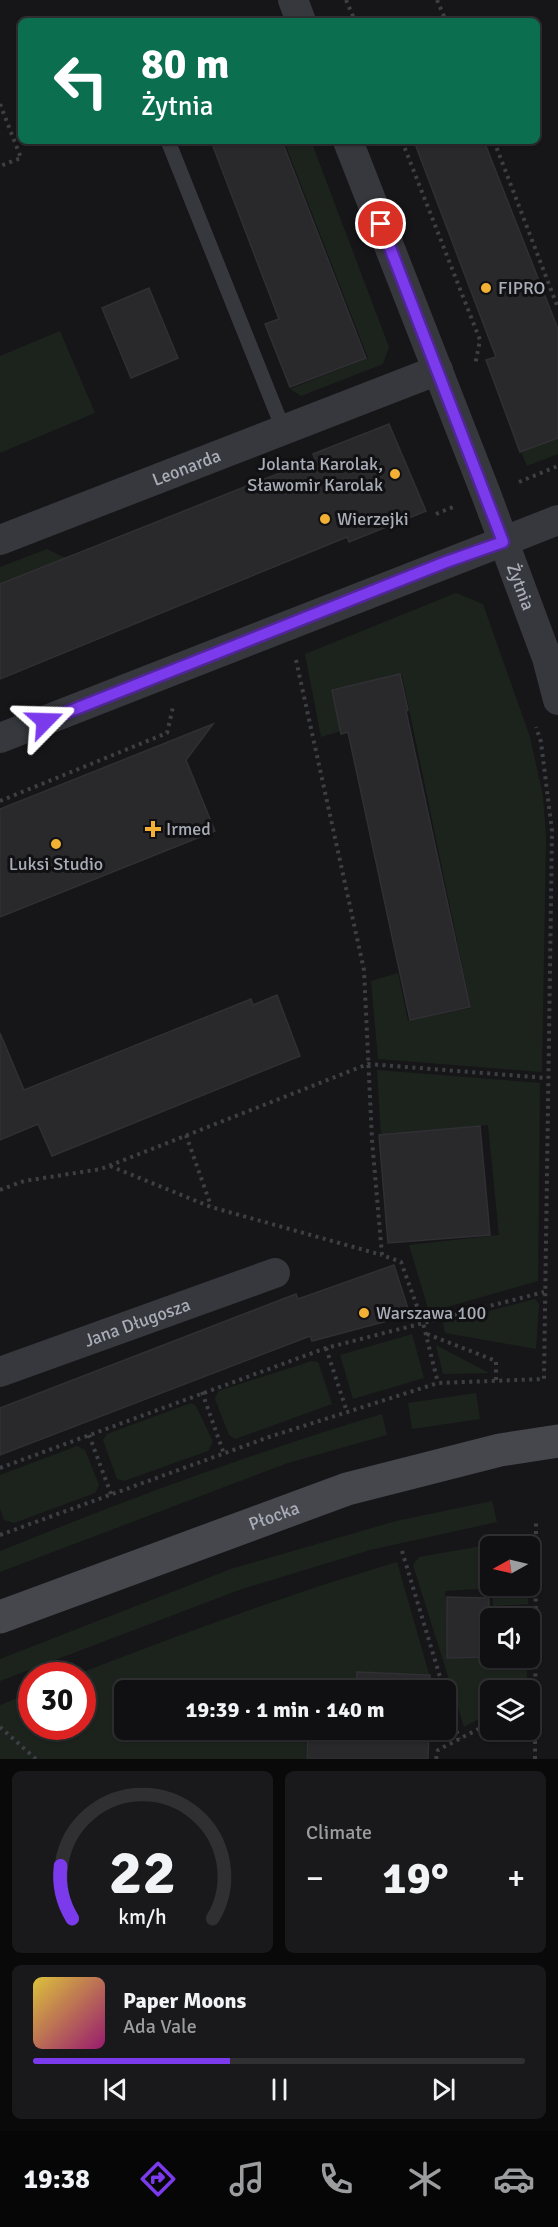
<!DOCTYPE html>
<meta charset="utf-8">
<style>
:root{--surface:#101012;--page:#19191b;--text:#f1f3f6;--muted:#9c9d9f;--line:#303032;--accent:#7c3aed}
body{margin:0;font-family:Signika,sans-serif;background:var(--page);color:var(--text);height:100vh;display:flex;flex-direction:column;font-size:22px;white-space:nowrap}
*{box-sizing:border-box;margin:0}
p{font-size:20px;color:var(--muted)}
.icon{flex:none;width:33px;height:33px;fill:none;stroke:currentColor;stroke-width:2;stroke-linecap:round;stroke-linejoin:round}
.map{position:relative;height:1759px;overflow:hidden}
.drawer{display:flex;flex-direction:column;gap:12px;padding:12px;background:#09090a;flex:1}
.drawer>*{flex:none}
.banner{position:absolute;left:18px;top:18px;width:522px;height:126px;border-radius:9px;box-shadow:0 2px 4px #0004,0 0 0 2px var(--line);background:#0b6e4f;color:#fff;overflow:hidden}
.needle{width:39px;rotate:262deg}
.fabs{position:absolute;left:480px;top:1536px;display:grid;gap:12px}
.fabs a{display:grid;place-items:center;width:60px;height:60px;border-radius:9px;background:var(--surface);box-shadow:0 2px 4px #0004,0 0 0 2px var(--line);font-size:30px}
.speed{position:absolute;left:18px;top:1662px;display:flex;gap:12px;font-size:30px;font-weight:700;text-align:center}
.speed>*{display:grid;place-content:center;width:78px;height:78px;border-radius:50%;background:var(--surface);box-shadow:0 2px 4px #0004,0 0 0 2px var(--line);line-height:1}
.speed .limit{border:9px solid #d22;background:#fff;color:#111}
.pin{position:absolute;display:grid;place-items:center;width:51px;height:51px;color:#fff;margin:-26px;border:3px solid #fff;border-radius:50%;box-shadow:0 2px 6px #0007}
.me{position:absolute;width:66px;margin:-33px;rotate:68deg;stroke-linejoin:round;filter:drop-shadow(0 0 4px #0008)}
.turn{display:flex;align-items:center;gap:21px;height:126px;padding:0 24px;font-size:27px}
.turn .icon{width:78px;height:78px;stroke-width:2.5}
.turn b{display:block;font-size:42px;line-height:51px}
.big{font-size:45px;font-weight:800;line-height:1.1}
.drawer .widget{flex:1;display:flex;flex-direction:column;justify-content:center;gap:9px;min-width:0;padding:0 21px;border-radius:9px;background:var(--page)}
.drawer .dial{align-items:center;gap:0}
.dial svg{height:156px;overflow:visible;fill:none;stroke:var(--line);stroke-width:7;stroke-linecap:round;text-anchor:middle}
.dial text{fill:var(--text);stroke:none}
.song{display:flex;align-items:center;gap:18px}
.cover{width:72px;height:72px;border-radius:9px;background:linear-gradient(135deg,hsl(50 70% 55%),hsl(320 70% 35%))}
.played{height:6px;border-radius:3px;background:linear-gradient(90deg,var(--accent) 40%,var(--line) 40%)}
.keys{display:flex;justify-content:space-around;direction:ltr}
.heat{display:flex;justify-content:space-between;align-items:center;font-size:33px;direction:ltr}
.drawer .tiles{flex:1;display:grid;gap:12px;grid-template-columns:1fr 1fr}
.widget:last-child{grid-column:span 2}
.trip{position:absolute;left:114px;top:1680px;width:342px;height:60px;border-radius:9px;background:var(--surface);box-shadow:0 2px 4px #0004,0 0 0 2px var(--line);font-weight:800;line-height:60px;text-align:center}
.menu{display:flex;height:96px;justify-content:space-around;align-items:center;background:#060607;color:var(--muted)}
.menu .icon{width:42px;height:42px}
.menu .current{color:var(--accent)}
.menu b{font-size:27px;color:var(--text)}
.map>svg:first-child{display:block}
.green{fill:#1c231d}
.building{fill:#29292c;stroke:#303034;stroke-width:1.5}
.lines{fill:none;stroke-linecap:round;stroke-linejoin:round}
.path{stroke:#3d3f44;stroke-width:4;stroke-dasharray:3 4.5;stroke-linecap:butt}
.lane{stroke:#37383d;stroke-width:15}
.street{stroke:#37383d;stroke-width:30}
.secondary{stroke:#45474d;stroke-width:33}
.route-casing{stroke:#51269a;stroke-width:15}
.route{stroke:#7c3aed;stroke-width:10}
.poi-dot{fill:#f2b134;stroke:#111113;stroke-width:2}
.labels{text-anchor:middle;stroke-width:6;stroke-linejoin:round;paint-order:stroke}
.poi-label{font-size:18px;fill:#a8adb8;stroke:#111113;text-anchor:start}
.street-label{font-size:18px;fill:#a8adb8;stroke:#111113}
</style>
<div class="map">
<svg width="558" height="1759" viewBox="0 0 558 1759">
<rect width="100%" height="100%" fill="#161618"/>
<path class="green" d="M 284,141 L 311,141 L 389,347 L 383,364 L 301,396 L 290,389 L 368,358 Z
M 60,331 L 95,413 L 0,453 L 0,356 Z
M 558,437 L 558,454 L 527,466 L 521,452 Z
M 47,549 L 65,558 L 0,584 L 0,567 Z
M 456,593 L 483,604 L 530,737 L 543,796 L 546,837 L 542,1072 L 378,1059 L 371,981 L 398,973 L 408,1021 L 471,1008 L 402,675 L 332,689 L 341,731 L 321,737 L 305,654 Z
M 377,1070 L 540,1083 L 538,1281 L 429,1312 L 409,1245 L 499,1235 L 488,1125 L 381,1136 Z
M 535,1299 L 539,1304 L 536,1349 L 445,1333 L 443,1323 Z
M 412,1334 L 424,1378 L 353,1399 L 340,1355 Z
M 436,1345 L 489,1373 L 443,1374 Z
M 312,1361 L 318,1362 L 332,1404 L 235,1439 L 229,1435 L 215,1399 L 218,1391 Z
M 476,1393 L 480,1419 L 412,1429 L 408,1403 Z
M 191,1403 L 196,1406 L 213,1442 L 208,1451 L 124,1481 L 117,1479 L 103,1440 L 107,1434 Z
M 382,1414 L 387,1435 L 288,1463 L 0,1572 L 0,1551 C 126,1500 252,1453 382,1414 Z
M 77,1446 L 85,1450 L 99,1485 L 95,1493 L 14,1523 L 4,1520 L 0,1508 L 0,1475 Z
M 492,1501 L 497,1522 L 370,1550 L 239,1590 L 0,1681 L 0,1659 L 231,1569 L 396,1521 Z
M 510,1541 L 518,1546 L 490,1546 L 490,1586 L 528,1586 L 528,1604 L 493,1606 L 492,1588 L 445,1591 L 447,1614 L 465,1613 L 467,1651 L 490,1650 L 490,1658 L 528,1658 L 526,1690 L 490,1690 L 490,1713 L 464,1727 L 413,1565 L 419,1557 Z
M 397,1562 L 429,1674 L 357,1672 L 356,1690 L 124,1690 L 124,1730 L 307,1730 L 306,1759 L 0,1759 L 0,1705 L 31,1693 L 32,1726 L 82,1726 L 82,1676 L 75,1675 C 182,1634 288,1594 397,1562 Z"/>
<path class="building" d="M 211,141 L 282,141 L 366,358 L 290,387 L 265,324 L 279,319 Z
M 414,141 L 484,141 L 558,329 L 558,438 L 520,452 L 486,360 L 496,357 Z
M 149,288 L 178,358 L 131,378 L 102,308 Z
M 389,424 L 426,511 L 349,542 L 347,537 L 0,679 L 0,584 L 315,459 L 313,454 Z
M 400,674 L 408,710 L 406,711 L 470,1007 L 410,1020 L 348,732 L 341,734 L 332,690 Z
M 213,724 L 186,760 L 215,831 L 0,917 L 0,809 Z
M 277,995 L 300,1056 L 52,1156 L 38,1124 L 0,1140 L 0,1033 L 24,1090 L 251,999 L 253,1005 Z
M 480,1126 L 490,1235 L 388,1243 L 379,1135 Z
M 394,1265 L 410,1315 L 312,1341 L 310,1336 L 0,1455 L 0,1408 L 296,1294 L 298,1299 Z
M 447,1597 L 489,1598 L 488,1657 L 447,1658 Z
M 357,1672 L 430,1675 L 430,1690 L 356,1690 Z
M 308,1730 L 429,1730 L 428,1759 L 307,1759 Z"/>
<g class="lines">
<path class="path" d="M 346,0 L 355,21
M 437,0 L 446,21
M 0,104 L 21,158 L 0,166
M 402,141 L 480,340 L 475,365
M 494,141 L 558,308
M 519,482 L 558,466
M 436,514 L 453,507
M 296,660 L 364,970 L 372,1140 L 382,1255 L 401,1262 L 423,1323 L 438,1383
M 0,801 L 167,733 L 173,707
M 186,1135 L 211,1206
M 110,1166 L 211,1207 L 382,1255
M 0,1190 L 24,1181 L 101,1169 L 368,1064 L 547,1078
M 427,1334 L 496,1361 L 496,1382
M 326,1348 L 347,1412
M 202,1392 L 224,1454
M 89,1435 L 111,1494
M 0,1468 L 326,1348 L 544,1292
M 0,1535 L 269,1437 L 438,1383 L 544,1379 L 552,831 L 541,742 L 536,727
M 402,1551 L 444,1690
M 493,1614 L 535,1612
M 446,1695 L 459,1739
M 0,1727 L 36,1759
M 436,1759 L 438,1750 L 490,1723
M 535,1759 L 536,1522"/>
<path class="lane" d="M 168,141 L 284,431"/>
<g class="street">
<path d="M 293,0 L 301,21"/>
<path id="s1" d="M 348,141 L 486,494 L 547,658 L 558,700"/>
<path id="s2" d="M 0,540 L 438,370"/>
<path d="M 0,738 L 558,520"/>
<path id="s3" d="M 0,1372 L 275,1273"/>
</g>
<path class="secondary" id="s4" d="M 0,1617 L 347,1489 L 500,1450 L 558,1441"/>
</g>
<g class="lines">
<g class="route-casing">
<path id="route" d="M 45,721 L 446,562 L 503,542 L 381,224"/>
</g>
<use href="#route" class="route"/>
</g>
<g class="poi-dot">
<circle cx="486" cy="288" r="6"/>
<circle cx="395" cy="474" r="6"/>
<circle cx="325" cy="519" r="6"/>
<path d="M150 820h6v6h6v6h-6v6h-6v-6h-6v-6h6z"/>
<circle cx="56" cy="844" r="6"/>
<circle cx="364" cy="1313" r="6"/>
</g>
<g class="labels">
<g class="poi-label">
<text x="498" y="294">FIPRO</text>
<text x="383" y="470" text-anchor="end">Jolanta Karolak,<tspan x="383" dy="21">Sławomir Karolak</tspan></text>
<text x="337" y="525">Wierzejki</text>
<text x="166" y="835">Irmed</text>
<text x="56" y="870" text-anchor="middle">Luksi Studio</text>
<text x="376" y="1319">Warszawa 100</text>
</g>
<g class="street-label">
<text dy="6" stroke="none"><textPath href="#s2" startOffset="200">Leonarda</textPath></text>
<text dy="6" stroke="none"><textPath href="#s1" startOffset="478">Żytnia</textPath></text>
<text dy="6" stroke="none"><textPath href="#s3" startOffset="146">Jana Długosza</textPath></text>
<text dy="6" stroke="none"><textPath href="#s4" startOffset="292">Płocka</textPath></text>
</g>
</g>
</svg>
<div class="fabs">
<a><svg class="needle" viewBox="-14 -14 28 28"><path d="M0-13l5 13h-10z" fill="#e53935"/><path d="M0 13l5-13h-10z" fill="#9c9d9f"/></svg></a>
<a><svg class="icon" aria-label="sound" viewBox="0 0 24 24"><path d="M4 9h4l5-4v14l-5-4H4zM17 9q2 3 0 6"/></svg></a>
<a><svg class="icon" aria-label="layers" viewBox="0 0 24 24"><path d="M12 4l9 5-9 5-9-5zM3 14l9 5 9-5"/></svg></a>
</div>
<div class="speed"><div class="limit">30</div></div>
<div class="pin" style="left:381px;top:224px;background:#d93025"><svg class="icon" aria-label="arrive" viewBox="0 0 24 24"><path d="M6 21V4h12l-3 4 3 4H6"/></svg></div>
<svg class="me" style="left:45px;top:721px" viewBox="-20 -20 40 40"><path d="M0-17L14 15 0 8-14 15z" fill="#7c3aed" stroke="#fff" stroke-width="4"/></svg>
<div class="trip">19:39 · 1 min · 140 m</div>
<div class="banner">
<div class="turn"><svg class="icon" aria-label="left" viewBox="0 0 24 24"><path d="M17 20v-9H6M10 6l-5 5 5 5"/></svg><div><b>80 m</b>Żytnia</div></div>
</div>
</div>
<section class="drawer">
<div class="tiles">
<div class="widget dial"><svg viewBox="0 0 100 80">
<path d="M14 69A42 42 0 1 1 86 69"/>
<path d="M14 69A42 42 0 0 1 8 42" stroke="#7c3aed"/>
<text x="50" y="56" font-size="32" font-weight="700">22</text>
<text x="50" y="72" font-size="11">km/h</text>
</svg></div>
<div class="widget"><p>Climate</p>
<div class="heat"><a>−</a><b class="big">19°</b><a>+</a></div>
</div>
<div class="widget">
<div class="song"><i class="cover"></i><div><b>Paper Moons</b><p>Ada Vale</p></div></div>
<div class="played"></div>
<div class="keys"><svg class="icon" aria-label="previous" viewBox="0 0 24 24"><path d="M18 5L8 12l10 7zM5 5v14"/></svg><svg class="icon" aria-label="pause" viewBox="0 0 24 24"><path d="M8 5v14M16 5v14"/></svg><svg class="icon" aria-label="next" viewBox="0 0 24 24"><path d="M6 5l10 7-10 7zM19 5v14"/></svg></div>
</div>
</div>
</section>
<nav class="menu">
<b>19:38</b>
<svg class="icon current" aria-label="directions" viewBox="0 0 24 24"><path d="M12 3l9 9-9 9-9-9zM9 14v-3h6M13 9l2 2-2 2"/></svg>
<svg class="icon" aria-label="music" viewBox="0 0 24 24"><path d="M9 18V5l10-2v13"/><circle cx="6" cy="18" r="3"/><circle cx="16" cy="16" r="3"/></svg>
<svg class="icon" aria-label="phone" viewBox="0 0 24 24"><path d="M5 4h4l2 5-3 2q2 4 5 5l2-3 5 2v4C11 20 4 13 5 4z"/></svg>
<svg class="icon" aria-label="climate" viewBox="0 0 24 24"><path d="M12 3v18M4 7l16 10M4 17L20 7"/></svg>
<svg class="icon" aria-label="car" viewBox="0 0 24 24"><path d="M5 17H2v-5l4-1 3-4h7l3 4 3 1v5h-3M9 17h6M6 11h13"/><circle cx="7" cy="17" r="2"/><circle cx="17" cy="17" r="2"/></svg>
</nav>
